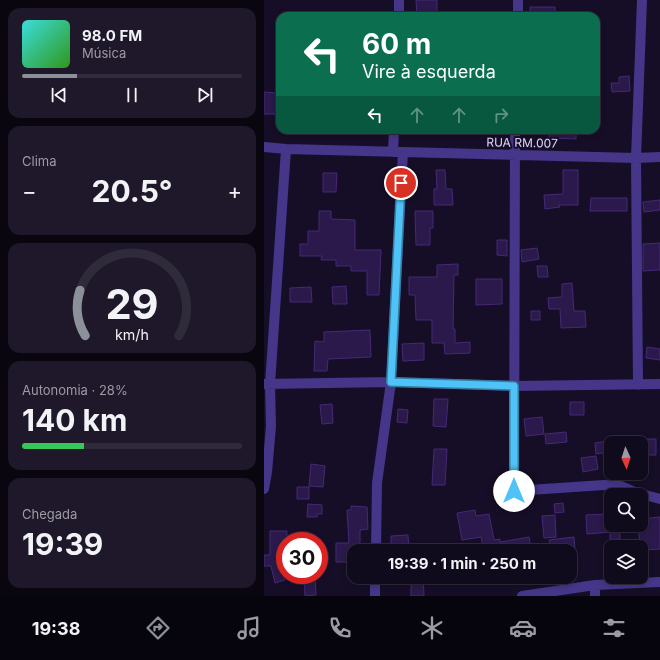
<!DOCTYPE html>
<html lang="pt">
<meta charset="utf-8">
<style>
:root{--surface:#100a1d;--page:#1e182a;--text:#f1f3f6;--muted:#9c9aa4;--line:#302b3b;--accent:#8c9099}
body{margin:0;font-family:Inter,sans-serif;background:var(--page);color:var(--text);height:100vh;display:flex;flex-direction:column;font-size:15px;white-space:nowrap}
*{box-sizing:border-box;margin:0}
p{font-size:13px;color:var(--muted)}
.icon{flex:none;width:22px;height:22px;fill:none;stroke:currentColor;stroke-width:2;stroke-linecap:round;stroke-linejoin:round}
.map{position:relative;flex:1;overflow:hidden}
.sheet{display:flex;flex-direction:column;gap:8px;padding:8px;background:#090610;width:264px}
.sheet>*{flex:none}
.top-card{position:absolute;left:12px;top:12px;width:324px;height:122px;border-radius:12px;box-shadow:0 2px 6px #0003,0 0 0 1px var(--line);background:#0b6e4f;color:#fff;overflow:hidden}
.needle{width:26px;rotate:177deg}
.tools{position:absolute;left:340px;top:436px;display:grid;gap:8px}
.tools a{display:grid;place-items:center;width:44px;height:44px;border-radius:8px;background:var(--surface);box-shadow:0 2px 6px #0003,0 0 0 1px var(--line);font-size:20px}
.speed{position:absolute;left:12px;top:532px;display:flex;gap:8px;font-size:20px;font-weight:700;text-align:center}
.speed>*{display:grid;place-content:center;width:52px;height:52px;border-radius:50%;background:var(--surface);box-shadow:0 2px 6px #0003,0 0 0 1px var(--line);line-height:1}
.speed .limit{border:6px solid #d22;background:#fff;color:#111}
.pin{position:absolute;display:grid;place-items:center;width:34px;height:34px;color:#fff;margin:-17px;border:2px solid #fff;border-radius:50%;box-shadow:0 1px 4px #0007}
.me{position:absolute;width:44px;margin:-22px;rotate:0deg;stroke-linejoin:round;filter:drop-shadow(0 0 3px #0008)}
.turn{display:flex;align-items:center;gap:14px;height:84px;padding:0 20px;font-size:18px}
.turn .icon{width:52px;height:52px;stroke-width:2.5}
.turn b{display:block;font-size:28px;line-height:34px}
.lanes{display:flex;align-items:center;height:38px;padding:0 20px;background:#0003;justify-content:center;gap:20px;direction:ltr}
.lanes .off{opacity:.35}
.big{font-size:30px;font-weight:700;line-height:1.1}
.sheet .tile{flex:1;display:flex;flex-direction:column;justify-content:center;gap:6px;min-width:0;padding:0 14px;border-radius:12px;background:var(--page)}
.sheet .dial{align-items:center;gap:0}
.dial svg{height:104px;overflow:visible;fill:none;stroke:var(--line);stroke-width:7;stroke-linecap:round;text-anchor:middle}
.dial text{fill:var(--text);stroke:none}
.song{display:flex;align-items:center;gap:12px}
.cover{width:48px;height:48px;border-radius:6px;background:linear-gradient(135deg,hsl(180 70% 55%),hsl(110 70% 35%))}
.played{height:4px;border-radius:2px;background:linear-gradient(90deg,var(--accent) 25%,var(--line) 25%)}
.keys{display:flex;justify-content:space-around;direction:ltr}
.heat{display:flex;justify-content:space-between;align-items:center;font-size:22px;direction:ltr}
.charge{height:6px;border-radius:3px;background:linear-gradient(90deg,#34c759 28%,var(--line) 0)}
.trip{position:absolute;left:83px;top:544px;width:230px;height:40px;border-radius:12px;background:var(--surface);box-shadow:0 2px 6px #0003,0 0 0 1px var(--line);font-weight:700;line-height:40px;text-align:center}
.tabs{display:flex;height:64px;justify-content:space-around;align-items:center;background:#06040c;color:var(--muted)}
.tabs .icon{width:28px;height:28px}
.tabs .active{color:var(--accent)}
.tabs b{font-size:18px;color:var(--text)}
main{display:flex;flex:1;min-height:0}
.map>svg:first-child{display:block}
.building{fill:#2a194a;stroke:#452977}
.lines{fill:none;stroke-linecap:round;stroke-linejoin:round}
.minor{stroke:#463689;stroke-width:10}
.route-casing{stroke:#337fa1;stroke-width:10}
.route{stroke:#4fc3f7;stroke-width:7}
.labels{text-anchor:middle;stroke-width:4;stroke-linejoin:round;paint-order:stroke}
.street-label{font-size:12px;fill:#e0d4ff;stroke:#160e27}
</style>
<main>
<section class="sheet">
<div class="tile">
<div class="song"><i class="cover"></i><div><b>98.0 FM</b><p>Música</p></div></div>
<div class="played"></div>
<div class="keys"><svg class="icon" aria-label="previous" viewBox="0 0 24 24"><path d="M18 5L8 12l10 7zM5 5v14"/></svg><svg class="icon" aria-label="pause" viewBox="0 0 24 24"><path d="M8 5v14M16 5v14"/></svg><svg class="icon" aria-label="next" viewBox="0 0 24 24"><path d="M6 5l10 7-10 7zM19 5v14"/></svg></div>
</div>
<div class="tile"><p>Clima</p>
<div class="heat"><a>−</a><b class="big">20.5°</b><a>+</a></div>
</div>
<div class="tile dial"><svg viewBox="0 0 100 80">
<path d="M14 69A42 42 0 1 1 86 69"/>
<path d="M14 69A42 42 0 0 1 10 34" stroke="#8c9099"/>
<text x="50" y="56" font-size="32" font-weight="700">29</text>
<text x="50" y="72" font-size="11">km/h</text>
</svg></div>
<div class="tile"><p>Autonomia · 28%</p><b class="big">140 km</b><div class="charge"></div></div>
<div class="tile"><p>Chegada</p><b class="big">19:39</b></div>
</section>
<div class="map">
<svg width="396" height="596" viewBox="0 0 396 596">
<rect width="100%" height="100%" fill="#160e27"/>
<path class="building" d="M 152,0 L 173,0 L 173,16 L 153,16 Z
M 266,7 L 291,7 L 291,16 L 266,16 Z
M 365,76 L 366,91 L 348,92 L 347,83 L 355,83 L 355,77 Z
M 0,92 L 12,93 L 12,114 L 0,114 Z
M 285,130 L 312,130 L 312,139 L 285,138 Z
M 172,170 L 181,170 L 182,189 L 188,189 L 189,205 L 170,205 L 170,189 L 173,189 Z
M 299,170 L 314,170 L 314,205 L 295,205 L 296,207 L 281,209 L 280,195 L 299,194 Z
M 59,173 L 73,173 L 72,192 L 59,192 Z
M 327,198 L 363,198 L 363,211 L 326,211 Z
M 396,200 L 396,210 L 380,212 L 379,202 Z
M 55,211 L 67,211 L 67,219 L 91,220 L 91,250 L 117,250 L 115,295 L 103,295 L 103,271 L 87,271 L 87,266 L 72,266 L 72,260 L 57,260 L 58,256 L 36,256 L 36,244 L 44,244 L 44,231 L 55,231 Z
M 151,211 L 169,211 L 169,228 L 166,228 L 166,245 L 152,245 Z
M 233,240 L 243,240 L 243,256 L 233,255 Z
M 396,243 L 396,270 L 379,271 L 379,244 Z
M 273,248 L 275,259 L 258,262 L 257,250 Z
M 194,264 L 194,275 L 190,275 L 189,329 L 191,329 L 191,343 L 206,342 L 206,353 L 181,354 L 180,343 L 168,343 L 168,320 L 152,320 L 151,295 L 145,295 L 145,277 L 173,277 L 173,265 Z
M 273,266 L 283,266 L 284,277 L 274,277 Z
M 212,279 L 238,279 L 238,304 L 212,305 Z
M 308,283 L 310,311 L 321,311 L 322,327 L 297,328 L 296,309 L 285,309 L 284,298 L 298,297 L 298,284 Z
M 82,286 L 83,304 L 69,304 L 68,287 Z
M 47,287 L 48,302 L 26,302 L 26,288 Z
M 267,311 L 276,311 L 276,320 L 267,320 Z
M 106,330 L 107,357 L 64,359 L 63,371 L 50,371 L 51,341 L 60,342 L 60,332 Z
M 160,343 L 160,360 L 139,361 L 138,344 Z
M 383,347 L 396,349 L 396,360 L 382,358 Z
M 170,399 L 184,399 L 182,427 L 169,426 Z
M 306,402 L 320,402 L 320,415 L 306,415 Z
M 68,404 L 69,423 L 58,424 L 56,405 Z
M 134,409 L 144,410 L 143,423 L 133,422 Z
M 278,417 L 280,434 L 262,436 L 260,419 Z
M 302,432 L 303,442 L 282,444 L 281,434 Z
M 381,439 L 392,439 L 392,455 L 382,455 Z
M 344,441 L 345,452 L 332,454 L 331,443 Z
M 170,449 L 183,449 L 181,485 L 168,485 Z
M 332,456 L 334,469 L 319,472 L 317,458 Z
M 47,464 L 61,466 L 59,487 L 45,486 Z
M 33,487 L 45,487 L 45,499 L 33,499 Z
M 299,503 L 300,512 L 291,513 L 290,504 Z
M 44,504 L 58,505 L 58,514 L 53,514 L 53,517 L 43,517 Z
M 87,506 L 103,507 L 104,529 L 96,530 L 96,551 L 90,551 L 90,562 L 72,562 L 72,543 L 85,543 L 83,510 L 87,510 Z
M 211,510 L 212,516 L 225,514 L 230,540 L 236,539 L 236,542 L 243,541 L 265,537 L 267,548 L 253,551 L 220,551 L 217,537 L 198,540 L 193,513 Z
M 347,514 L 347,525 L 355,525 L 356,539 L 346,540 L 346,532 L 323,534 L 322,515 Z
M 291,515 L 292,537 L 280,538 L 278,516 Z
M 396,517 L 396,549 L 381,550 L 381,545 L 376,545 L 374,525 L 377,525 L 377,519 Z
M 6,531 L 23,531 L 23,541 L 21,541 L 21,580 L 11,583 L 7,566 L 0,566 L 0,555 L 6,555 Z
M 144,535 L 145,551 L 127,551 L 127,536 Z
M 310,537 L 311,550 L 287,551 L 285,540 Z
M 40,575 L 51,575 L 52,595 L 41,596 Z
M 147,577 L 159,577 L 160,596 L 147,596 Z"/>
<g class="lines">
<path class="minor" d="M 135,16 L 135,0
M 254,16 L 254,0
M 251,130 L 250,491 L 340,485 L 357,486 L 373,493 L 396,499
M 0,147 L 22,149 L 372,158 L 396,157
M 129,152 L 130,130
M 0,384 L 127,382 L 250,386 L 396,384
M 374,385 L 372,158 L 378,0
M 0,489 L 3,472 L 7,426 L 6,384 L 22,149
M 112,551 L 113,483 L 127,382 L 139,152
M 331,585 L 331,596
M 111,596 L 111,577
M 258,596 L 331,585 L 396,582"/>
</g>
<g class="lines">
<g class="route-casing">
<path id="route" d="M 137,183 L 127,382 L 250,386 L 250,491"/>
</g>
<use href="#route" class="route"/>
</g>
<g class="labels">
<g class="street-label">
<text transform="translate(258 143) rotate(1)" y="4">RUA RM.007</text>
</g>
</g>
</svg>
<div class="tools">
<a><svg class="needle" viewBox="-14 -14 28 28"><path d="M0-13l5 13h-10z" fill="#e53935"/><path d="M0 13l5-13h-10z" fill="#9c9aa4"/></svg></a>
<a><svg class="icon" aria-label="search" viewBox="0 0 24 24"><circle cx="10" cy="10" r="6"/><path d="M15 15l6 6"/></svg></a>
<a><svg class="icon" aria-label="layers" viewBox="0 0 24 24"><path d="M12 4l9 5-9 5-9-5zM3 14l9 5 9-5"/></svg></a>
</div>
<div class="speed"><div class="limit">30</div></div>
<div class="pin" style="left:137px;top:183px;background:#d93025"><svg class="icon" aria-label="arrive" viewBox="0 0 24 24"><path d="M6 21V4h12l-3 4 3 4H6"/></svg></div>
<svg class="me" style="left:250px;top:491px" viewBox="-20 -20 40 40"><circle r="19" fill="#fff"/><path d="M0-13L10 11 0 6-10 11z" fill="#4fc3f7"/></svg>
<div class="trip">19:39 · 1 min · 250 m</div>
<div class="top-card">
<div class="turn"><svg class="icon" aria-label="left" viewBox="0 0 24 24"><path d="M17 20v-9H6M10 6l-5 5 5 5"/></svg><div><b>60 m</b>Vire à esquerda</div></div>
<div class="lanes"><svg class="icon" aria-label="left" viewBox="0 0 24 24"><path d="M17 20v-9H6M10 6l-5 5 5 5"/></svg><svg class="icon off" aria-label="ahead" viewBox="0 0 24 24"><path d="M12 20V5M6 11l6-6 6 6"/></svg><svg class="icon off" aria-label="ahead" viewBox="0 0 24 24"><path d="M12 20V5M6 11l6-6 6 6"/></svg><svg class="icon off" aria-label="right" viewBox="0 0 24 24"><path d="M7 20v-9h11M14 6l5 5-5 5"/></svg></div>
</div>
</div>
</main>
<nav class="tabs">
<b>19:38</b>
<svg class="icon active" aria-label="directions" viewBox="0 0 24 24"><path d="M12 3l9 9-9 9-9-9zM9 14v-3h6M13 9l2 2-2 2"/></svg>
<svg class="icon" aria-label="music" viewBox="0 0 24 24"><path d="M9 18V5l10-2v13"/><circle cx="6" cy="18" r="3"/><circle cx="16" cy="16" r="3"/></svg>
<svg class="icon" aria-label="phone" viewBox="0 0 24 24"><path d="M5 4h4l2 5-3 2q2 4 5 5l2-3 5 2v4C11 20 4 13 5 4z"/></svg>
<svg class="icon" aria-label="climate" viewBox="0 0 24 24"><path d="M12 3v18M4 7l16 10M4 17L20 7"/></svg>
<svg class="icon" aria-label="car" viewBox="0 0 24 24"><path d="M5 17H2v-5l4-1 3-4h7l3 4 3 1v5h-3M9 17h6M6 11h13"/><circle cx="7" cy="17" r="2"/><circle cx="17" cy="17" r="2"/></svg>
<svg class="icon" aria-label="filters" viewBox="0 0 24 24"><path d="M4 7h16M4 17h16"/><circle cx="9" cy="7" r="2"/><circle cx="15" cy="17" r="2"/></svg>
</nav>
